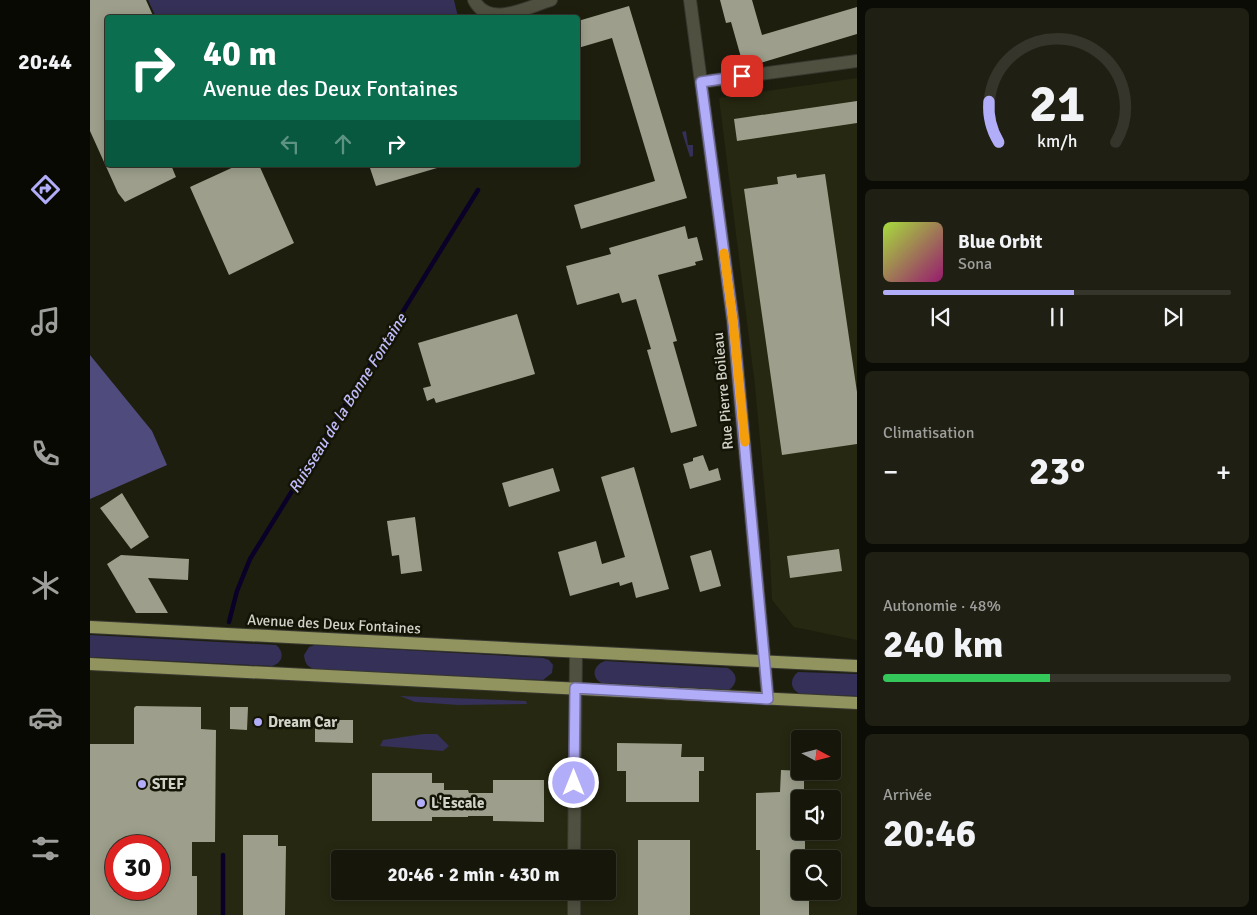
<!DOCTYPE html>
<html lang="fr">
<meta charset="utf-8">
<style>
:root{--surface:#16160a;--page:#1f1f13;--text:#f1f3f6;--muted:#9e9f9c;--line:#35352b;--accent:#b2adf9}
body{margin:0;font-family:Signika,sans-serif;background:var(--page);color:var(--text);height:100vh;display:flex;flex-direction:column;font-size:19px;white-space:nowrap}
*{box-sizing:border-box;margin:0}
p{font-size:16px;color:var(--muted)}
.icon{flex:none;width:28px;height:28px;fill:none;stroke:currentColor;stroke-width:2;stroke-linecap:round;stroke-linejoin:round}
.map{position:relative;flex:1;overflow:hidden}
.drawer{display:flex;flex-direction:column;gap:8px;padding:8px;background:#0c0c06;width:400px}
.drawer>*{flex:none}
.hud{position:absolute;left:15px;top:15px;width:475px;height:152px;border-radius:5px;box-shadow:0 2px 12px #0003,0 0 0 1px var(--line);background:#0b6e4f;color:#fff;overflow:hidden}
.needle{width:32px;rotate:97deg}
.buttons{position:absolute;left:701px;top:730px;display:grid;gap:10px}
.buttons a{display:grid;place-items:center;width:50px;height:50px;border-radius:5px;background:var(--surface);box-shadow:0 2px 12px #0003,0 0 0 1px var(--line);font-size:25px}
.speed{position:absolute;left:15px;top:835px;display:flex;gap:10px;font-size:25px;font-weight:700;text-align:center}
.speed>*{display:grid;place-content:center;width:65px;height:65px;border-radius:50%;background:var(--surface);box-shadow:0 2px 12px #0003,0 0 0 1px var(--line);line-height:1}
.speed .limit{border:8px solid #d22;background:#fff;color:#111}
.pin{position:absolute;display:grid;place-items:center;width:42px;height:42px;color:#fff;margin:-21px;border-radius:10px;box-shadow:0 2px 8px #0006}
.me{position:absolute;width:55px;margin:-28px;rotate:0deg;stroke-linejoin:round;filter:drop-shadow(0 0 4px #0008)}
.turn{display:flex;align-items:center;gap:18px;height:105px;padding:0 15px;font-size:22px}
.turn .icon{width:65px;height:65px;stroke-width:2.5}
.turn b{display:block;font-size:35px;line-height:42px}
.lanes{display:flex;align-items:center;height:48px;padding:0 15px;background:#0003;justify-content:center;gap:25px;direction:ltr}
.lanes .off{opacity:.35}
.big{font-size:38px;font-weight:700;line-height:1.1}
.drawer .widget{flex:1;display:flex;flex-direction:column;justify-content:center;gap:8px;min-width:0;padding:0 18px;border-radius:8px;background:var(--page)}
.drawer .dial{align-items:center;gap:0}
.dial svg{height:130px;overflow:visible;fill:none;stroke:var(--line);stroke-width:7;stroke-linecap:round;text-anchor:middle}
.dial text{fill:var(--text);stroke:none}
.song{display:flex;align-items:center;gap:15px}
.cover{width:60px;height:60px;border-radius:8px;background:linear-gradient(135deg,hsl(80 70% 55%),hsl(320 70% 35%))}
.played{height:5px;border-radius:2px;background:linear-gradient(90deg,var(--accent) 55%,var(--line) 55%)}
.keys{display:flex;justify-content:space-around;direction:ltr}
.heat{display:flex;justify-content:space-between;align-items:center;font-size:28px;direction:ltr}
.charge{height:8px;border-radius:4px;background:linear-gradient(90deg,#34c759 48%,var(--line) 0)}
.trip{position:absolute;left:241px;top:850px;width:285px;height:50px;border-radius:5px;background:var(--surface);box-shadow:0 2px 12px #0003,0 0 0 1px var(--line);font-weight:700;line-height:50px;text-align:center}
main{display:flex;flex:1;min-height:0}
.tab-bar{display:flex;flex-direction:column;width:90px;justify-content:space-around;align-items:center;background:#090904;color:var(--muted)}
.tab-bar .icon{width:35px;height:35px}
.tab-bar .current{color:var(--accent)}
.tab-bar b{font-size:22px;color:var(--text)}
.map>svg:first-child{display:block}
.built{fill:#272811;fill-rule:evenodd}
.green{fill:#343057}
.forest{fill:#504b7d}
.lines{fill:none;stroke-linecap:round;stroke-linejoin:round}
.stream{stroke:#0a0028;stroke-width:4.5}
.building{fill:#9d9f8c;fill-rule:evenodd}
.minor-casing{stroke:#383830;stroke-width:14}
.primary-casing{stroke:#383830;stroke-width:14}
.minor{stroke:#4f503f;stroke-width:12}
.primary{stroke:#92945f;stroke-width:12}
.route-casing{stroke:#7470a2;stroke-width:12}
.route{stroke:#b2adf9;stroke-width:9}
.slow{stroke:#f59e0b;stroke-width:9}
.poi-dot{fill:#b2adf9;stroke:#141406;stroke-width:2}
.labels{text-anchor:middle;stroke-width:5;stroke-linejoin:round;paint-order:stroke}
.street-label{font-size:15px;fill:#d1d2c8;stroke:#141406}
.poi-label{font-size:15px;font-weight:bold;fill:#d1d2c8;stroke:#141406;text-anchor:start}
.water-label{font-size:16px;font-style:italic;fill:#c0bcfb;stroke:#141406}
</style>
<main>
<nav class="tab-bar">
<b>20:44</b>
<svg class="icon current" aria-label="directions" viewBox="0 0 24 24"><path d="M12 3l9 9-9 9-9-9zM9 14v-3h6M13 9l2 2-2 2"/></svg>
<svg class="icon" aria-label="music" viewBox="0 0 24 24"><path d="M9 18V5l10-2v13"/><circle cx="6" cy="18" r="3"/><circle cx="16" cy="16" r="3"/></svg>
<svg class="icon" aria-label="phone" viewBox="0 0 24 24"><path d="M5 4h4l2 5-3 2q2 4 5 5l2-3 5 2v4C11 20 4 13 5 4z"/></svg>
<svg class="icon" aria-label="climate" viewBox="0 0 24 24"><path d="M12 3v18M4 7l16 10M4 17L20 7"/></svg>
<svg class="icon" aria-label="car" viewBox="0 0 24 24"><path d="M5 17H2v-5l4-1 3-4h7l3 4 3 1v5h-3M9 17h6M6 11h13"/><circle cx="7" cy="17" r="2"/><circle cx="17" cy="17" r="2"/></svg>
<svg class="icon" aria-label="filters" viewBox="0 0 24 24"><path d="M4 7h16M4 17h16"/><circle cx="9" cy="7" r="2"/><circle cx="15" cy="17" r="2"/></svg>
</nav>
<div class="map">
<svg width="767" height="915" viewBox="0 0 767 915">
<rect width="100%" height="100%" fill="#1d1e0e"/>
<path class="built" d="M 767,78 L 767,640 L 704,627 L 682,600 L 679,538 L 665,386 L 629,98 Z
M 0,664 L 767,703 L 767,915 L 0,915 ZM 710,739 L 742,739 L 742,771 L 710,771 ZM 710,799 L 742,799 L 742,831 L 710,831 ZM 26,846 L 69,846 L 69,889 L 26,889 ZM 250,859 L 518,859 L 518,891 L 250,891 ZM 710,859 L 742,859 L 742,891 L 710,891 Z"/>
<path class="green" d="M 58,0 L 364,0 L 368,17 L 66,17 Z
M 596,131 L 598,145 L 603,145 L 603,156 L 600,157 L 599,154 L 592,132 Z
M 0,635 L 186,645 C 195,652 193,663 182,666 L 0,657 Z
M 225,645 L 453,658 L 459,660 L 463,665 L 462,673 L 453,680 L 224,669 C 217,666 215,664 214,655 L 219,647 Z
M 515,661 L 638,668 C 648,674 648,683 639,690 L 513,684 C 500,678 503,665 515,661 Z
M 708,672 L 767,674 L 767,696 L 711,694 C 700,690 699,679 708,672 Z
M 310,696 L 436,701 L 437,704 L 368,705 L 325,702 Z
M 333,734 L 347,734 L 359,746 L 353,751 L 290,746 L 293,740 Z"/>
<path class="forest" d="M 0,355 L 62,431 L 77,465 L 0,499 Z"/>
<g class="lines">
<path class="stream" d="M 139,622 L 147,591 L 160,559 L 388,190
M 133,915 L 133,855"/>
</g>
<path class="building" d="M 0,0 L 56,0 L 64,18 L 18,18 L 18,165 L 81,165 L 86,177 L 35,202 L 28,193 L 0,131 Z
M 630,0 L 662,0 L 672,35 L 767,7 L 767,34 L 654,68 L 641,22 L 636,23 Z
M 539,6 L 597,198 L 491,229 L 484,205 L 565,181 L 522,38 L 488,48 L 488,21 Z
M 767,101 L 767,123 L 647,141 L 644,119 Z
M 148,165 L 169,165 L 204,243 L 139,275 L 100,187 Z
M 279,165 L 347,165 L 347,168 L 286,186 Z
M 706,174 L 707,178 L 735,174 L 767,392 L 767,444 L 692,455 L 654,189 L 688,184 L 687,177 Z
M 595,226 L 598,239 L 607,237 L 613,260 L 605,262 L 606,265 L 568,275 L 587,341 L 583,342 L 607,426 L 581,433 L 557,350 L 561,349 L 546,299 L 532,303 L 529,293 L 487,305 L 476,266 L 521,254 L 519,248 Z
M 427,314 L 445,374 L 346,403 L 344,398 L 337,401 L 333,388 L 341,386 L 328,343 Z
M 613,455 L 619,471 L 628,468 L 631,480 L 600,489 L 593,464 L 603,461 L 603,458 Z
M 544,467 L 579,589 L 546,598 L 542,582 L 530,586 L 529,582 L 480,596 L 468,552 L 506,541 L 512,564 L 535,557 L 511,477 Z
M 463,468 L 470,491 L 419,507 L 412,483 Z
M 32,493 L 59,537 L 41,549 L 10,508 Z
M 325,517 L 332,571 L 311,574 L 309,555 L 302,556 L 297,521 Z
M 749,549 L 752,571 L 700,578 L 697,556 Z
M 621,550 L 631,586 L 610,592 L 600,556 Z
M 31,555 L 99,559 L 98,580 L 58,578 L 78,613 L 46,613 L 17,564 Z
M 46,706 L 111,707 L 111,729 L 126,730 L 125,842 L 102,842 L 102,876 L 107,876 L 107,915 L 0,915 L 0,744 L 44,744 L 44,708 ZM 26,846 L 69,846 L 69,889 L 26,889 Z
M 140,707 L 158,707 L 157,730 L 140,729 Z
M 225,720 L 263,720 L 263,743 L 225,742 Z
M 527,743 L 592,744 L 591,757 L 614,757 L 614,771 L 609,771 L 609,802 L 536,802 L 536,771 L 527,771 Z
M 691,770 L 714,771 L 714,799 L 710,799 L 710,831 L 715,831 L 715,859 L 710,859 L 710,891 L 719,891 L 719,915 L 670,915 L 670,850 L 666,850 L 666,793 L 690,792 Z
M 282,773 L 342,773 L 342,783 L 354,783 L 354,790 L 378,790 L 379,793 L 403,793 L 403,780 L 454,780 L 454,822 L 403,821 L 403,816 L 378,816 L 378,817 L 342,817 L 342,821 L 282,821 Z
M 153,835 L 188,835 L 188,846 L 196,846 L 195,915 L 153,915 Z
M 548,840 L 600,840 L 600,915 L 548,915 Z"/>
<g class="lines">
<g class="minor-casing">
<path id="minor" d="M 384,0 C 399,29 437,7 461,0
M 600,0 L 643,321 L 678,699
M 611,82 L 767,61
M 484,859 L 486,652
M 484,915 L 484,891"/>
</g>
<g class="primary-casing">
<path id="primary" d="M 0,627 L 767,666
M 0,664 L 767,703"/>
</g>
<use href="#minor" class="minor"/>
<use href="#primary" class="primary"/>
</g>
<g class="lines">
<g class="route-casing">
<path id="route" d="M 484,783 L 485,688 L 678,699 L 643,321 L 611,82 L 652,76"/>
</g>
<use href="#route" class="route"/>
<path class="slow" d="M 634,253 L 643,321 L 655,442"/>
</g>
<g class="poi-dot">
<circle cx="168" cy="722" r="5"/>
<circle cx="52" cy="784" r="5"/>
<circle cx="331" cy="803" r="5"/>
</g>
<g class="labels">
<g class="street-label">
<text transform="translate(633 391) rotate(-95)" y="5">Rue Pierre Boileau</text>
<text transform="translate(244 624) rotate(3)" y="5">Avenue des Deux Fontaines</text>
</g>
<g class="poi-label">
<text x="178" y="727">Dream Car</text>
<text x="62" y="789">STEF</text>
<text x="341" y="808">L'Escale</text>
</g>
<g class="water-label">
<text transform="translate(257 403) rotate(-58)" y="6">Ruisseau de la Bonne Fontaine</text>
</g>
</g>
</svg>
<div class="buttons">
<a><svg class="needle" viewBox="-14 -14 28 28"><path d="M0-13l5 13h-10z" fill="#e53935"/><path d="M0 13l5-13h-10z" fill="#9e9f9c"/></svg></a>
<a><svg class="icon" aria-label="sound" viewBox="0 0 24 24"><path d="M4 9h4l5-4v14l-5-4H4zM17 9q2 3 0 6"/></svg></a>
<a><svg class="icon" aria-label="search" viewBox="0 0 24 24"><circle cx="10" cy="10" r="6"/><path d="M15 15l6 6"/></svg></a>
</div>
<div class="speed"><div class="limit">30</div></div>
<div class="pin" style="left:652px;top:76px;background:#d93025"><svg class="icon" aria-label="arrive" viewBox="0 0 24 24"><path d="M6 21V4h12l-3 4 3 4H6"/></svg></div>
<svg class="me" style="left:484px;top:783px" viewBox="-20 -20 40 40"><circle r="17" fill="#b2adf9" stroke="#fff" stroke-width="3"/><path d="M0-11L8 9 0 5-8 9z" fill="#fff"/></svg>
<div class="trip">20:46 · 2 min · 430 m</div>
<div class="hud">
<div class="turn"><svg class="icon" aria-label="right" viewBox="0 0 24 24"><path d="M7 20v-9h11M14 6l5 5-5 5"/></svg><div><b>40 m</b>Avenue des Deux Fontaines</div></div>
<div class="lanes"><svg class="icon off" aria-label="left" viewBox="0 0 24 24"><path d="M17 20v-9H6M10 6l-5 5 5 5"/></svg><svg class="icon off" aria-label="ahead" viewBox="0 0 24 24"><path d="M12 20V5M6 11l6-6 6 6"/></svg><svg class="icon" aria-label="right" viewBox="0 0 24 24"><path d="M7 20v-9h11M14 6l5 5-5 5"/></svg></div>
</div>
</div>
<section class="drawer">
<div class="widget dial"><svg viewBox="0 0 100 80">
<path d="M14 69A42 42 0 1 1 86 69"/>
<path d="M14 69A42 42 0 0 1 8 44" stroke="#b2adf9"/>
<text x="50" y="56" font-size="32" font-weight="700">21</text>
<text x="50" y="72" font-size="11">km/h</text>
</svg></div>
<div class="widget">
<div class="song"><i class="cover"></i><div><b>Blue Orbit</b><p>Sona</p></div></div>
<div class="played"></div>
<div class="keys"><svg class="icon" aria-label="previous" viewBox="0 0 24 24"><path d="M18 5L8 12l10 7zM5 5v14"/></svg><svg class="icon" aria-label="pause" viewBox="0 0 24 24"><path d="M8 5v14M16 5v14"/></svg><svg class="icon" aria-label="next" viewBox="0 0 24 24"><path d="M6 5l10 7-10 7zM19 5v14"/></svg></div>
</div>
<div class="widget"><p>Climatisation</p>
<div class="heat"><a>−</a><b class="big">23°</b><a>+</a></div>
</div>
<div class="widget"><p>Autonomie · 48%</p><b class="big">240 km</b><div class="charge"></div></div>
<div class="widget"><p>Arrivée</p><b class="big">20:46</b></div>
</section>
</main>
